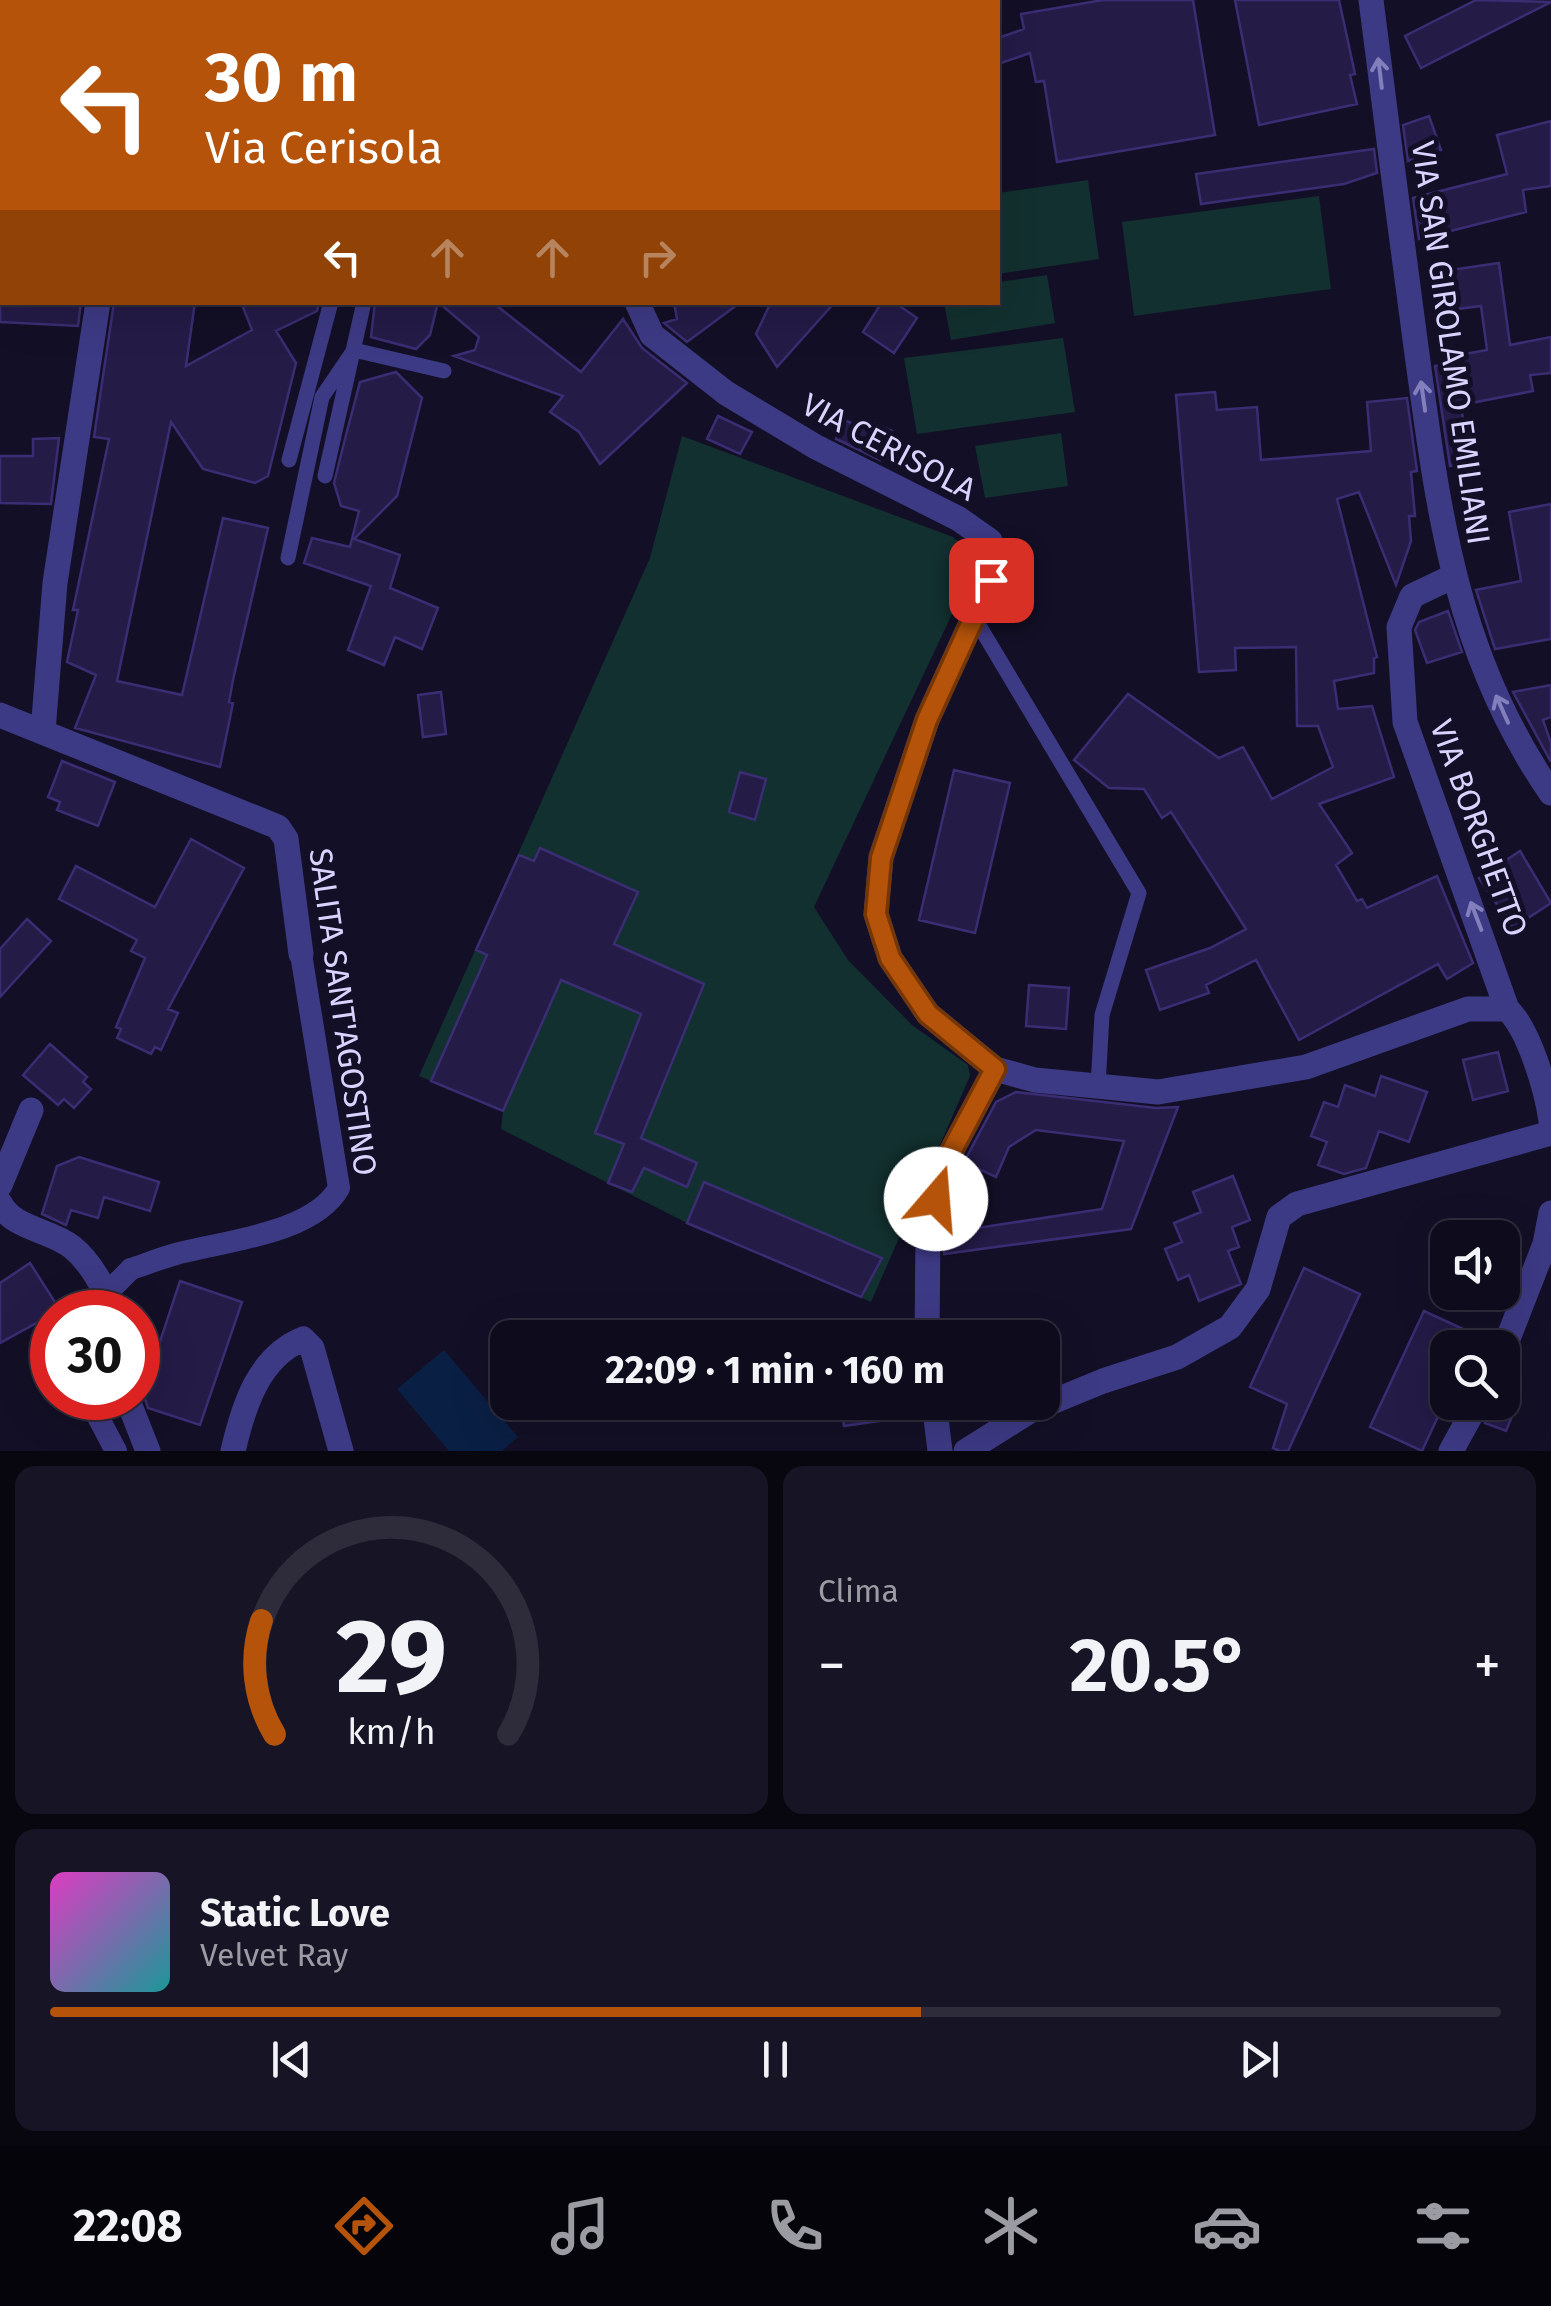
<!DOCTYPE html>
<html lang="it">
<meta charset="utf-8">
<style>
:root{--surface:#0e0b1c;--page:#171425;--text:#f1f3f6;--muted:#9b9ba3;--line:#2e2b3b;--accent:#b45309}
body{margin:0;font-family:"Fira Sans",sans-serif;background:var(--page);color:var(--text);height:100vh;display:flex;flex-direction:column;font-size:38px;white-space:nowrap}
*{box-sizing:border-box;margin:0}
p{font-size:32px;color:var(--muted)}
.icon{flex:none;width:55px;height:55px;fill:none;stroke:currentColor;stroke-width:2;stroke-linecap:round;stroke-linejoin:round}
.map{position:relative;height:1451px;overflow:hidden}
.panel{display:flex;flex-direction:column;gap:15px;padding:15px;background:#08060f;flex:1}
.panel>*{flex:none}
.top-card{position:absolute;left:0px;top:0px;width:1000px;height:305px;box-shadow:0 10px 40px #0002,0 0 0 2px var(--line);background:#b45309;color:#fff;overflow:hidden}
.fabs{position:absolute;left:1430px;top:1220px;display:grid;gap:20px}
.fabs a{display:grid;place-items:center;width:90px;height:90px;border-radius:20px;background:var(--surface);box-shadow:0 10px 40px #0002,0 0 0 2px var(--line);font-size:50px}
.speed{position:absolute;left:30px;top:1290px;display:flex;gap:20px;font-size:50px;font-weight:700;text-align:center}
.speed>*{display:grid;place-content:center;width:130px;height:130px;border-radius:50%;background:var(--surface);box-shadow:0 10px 40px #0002,0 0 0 2px var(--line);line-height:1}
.speed .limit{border:15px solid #d22;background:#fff;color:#111}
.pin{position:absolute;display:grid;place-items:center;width:85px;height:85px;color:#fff;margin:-42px;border-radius:20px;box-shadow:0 5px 15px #0006}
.me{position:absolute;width:110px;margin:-55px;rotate:18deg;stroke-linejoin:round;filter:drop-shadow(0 0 8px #0008)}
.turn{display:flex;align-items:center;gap:35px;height:210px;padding:0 40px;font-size:45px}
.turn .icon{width:130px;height:130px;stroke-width:2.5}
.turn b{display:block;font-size:70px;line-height:85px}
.lanes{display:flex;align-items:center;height:95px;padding:0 40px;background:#0003;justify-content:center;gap:50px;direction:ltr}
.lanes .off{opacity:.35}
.big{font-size:75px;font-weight:700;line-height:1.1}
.panel .widget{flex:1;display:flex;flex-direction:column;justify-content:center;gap:15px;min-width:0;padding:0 35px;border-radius:20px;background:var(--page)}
.panel .dial{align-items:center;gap:0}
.dial svg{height:260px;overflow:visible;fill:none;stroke:var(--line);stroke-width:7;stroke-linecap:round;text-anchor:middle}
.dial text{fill:var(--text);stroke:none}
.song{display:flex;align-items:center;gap:30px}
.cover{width:120px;height:120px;border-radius:15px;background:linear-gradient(135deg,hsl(310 70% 55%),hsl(180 70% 35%))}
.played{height:10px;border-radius:5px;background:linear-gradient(90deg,var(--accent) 60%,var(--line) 60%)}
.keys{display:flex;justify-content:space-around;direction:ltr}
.heat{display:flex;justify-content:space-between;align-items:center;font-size:55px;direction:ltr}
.panel .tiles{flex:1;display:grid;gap:15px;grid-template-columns:1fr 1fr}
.widget:last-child{grid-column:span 2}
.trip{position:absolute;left:490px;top:1320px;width:570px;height:100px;border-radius:20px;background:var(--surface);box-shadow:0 10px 40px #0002,0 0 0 2px var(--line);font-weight:700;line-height:100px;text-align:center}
.tabs{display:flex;height:160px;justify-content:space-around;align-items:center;background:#06040b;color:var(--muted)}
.tabs .icon{width:70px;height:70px}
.tabs .selected{color:var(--accent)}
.tabs b{font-size:45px;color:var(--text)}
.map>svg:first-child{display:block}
.green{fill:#12302f}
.water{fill:#0a1f44}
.building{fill:#241b47;stroke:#3b2d73;stroke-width:2.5}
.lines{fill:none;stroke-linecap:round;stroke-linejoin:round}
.service{stroke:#3d3a85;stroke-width:15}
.pedestrian{stroke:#3d3a85;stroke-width:22}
.minor{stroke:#3d3a85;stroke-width:25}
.tertiary{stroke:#3d3a85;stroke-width:25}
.pedestrian-bridge{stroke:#3d3a85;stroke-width:22}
.oneway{stroke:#837fbc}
.route-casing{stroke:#753606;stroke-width:25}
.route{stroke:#b45309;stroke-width:18}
.labels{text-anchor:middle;stroke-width:10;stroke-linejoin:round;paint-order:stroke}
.street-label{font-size:32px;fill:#d9d4ff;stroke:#130f26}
</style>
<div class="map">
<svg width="1551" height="1451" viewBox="0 0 1551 1451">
<rect width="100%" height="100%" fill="#130f26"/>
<path class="green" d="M 1088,180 L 1099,259 L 998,274 L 998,193 Z
M 1319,196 L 1331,289 L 1134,316 L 1122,222 Z
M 1047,275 L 1055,323 L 951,340 L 944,303 L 998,302 L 998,282 Z
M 1063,338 L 1075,412 L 917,434 L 904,358 Z
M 1061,433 L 1068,486 L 985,498 L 975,446 Z
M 682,436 L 953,537 L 970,553 L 969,578 L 814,907 L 848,960 L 912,1025 L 968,1065 L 970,1076 L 871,1302 L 687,1223 L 501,1129 L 503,1110 L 419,1076 L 650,558 Z"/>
<path class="water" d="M 444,1350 L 518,1437 L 502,1451 L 449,1451 L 397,1389 Z"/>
<path class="building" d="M 1103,0 L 1193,0 L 1215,135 L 1057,162 L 1044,81 L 1036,82 L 1030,53 L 998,64 L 998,38 L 1024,29 L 1021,14 Z
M 1235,0 L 1339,0 L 1355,74 L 1350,75 L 1357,104 L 1259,125 Z
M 1476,0 L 1551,2 L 1421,68 L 1405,36 Z
M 1429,116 L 1441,150 L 1408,161 L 1403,125 Z
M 1551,121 L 1551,186 L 1523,190 L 1526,212 L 1419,239 L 1413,198 L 1507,174 L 1497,135 Z
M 1374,149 L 1377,173 L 1344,184 L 1201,204 L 1196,174 Z
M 1499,263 L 1510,345 L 1551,337 L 1551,373 L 1530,375 L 1533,391 L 1461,405 L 1469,463 L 1450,466 L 1435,366 L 1455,362 L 1454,356 L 1487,350 L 1481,306 L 1450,310 L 1444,271 Z
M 0,302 L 81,302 L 78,326 L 0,322 Z
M 114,302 L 195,302 L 186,366 L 252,330 L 241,302 L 319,302 L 317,311 L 276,331 L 296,363 L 268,476 L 255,483 L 203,469 L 171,422 L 117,681 L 182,695 L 223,518 L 268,528 L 233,680 L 229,702 L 233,703 L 220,767 L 75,728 L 96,675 L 67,662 L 78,610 L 73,610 L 109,439 L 94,437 Z
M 375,302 L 438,302 L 430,335 L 416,349 L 371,337 Z
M 438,302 L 492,302 L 581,372 L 623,319 L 642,348 L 687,383 L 600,464 L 579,432 L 550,412 L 563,396 L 454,356 L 475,350 L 479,337 Z
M 674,302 L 741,302 L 687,342 L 664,323 L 677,319 Z
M 771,302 L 835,302 L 777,367 L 756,334 Z
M 882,302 L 894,302 L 917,318 L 894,353 L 863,332 Z
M 396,372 L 422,398 L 397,496 L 354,539 L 400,555 L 390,588 L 438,608 L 422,649 L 395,637 L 384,665 L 348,650 L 371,586 L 304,563 L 312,538 L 350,547 L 359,511 L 341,506 L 334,483 L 346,435 L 360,382 Z
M 1215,392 L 1217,410 L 1257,407 L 1261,460 L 1371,451 L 1367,402 L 1407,398 L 1417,471 L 1411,472 L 1415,516 L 1409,516 L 1411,541 L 1396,585 L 1359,492 L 1337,499 L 1377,657 L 1374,658 L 1374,673 L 1334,681 L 1338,709 L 1372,706 L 1394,777 L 1319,804 L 1352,853 L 1336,865 L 1357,901 L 1362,899 L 1367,908 L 1437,876 L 1473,963 L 1447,979 L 1438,964 L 1299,1040 L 1256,960 L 1206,985 L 1209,993 L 1160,1010 L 1146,970 L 1210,948 L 1246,929 L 1171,812 L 1162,818 L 1144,789 L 1109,788 L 1074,760 L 1128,694 L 1219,758 L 1243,747 L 1272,799 L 1333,767 L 1318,726 L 1297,726 L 1296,647 L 1235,648 L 1236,670 L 1199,672 L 1176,395 Z
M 718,416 L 752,432 L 740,454 L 707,439 Z
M 864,419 L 892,431 L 880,460 L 836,439 L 844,420 L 861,427 Z
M 59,438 L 51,504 L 0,503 L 0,456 L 33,456 L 33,439 Z
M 1551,504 L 1551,639 L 1495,649 L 1476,590 L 1521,581 L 1509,512 Z
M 1448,611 L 1462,652 L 1427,663 L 1415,630 L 1419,622 Z
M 1551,685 L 1551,717 L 1543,720 L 1551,743 L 1551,762 L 1513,692 Z
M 441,692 L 446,734 L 423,737 L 418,695 Z
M 62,761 L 115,782 L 98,826 L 57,810 L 60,802 L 48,797 Z
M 954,770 L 1010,783 L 975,933 L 919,920 Z
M 740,772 L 766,779 L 755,820 L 729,812 Z
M 191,839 L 244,868 L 168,1009 L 178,1013 L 161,1050 L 155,1047 L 151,1054 L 117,1038 L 121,1029 L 116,1027 L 145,958 L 131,951 L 137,940 L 59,899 L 76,866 L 155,907 Z
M 540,848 L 638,892 L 614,944 L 704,984 L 641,1138 L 697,1163 L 687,1187 L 644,1168 L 632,1192 L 608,1183 L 624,1144 L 595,1133 L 641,1014 L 561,980 L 503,1111 L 431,1081 L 487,955 L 476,950 L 519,855 L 534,861 Z
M 1520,851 L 1551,903 L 1513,928 L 1479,878 Z
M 27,919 L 51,941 L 0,997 L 0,949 Z
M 1029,985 L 1069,988 L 1066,1029 L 1026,1026 Z
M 50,1044 L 87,1077 L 83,1082 L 91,1089 L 74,1108 L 64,1099 L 58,1105 L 23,1075 Z
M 1498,1052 L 1508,1091 L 1473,1100 L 1463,1060 Z
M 1381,1076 L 1427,1092 L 1409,1142 L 1379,1131 L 1366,1168 L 1344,1174 L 1318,1165 L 1327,1142 L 1311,1136 L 1324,1102 L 1338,1107 L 1345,1085 L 1375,1096 Z
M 1016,1092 L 1156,1108 L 1178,1107 L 1131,1229 L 944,1254 L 944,1241 L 958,1231 L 1102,1209 L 1124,1141 L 1036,1130 L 1009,1147 L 996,1177 L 964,1162 L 996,1102 Z
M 79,1157 L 159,1182 L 150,1211 L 104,1197 L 98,1218 L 71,1210 L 66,1225 L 42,1214 L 57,1166 Z
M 1233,1176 L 1250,1220 L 1232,1227 L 1239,1247 L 1228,1251 L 1241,1284 L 1199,1301 L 1189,1275 L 1178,1280 L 1165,1249 L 1182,1242 L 1174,1223 L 1201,1212 L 1193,1192 Z
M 704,1182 L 882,1258 L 861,1297 L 687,1223 Z
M 30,1263 L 60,1310 L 0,1343 L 0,1283 Z
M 1304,1268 L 1360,1294 L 1288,1451 L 1280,1451 L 1273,1448 L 1287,1404 L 1250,1387 Z
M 180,1281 L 242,1302 L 200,1425 L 148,1408 L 143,1393 Z
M 1424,1311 L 1489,1341 L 1487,1348 L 1448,1348 L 1448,1395 L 1422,1451 L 1370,1427 Z
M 841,1402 L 913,1402 L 914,1416 L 844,1426 Z
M 1494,1402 L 1518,1402 L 1506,1431 L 1485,1423 Z"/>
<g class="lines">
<path class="service" d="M 289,460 L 331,302
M 325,476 L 364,302
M 288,558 L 322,397 L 354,350 L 444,371
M 974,617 L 1139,893 L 1102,1015 L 1098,1086"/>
<path class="pedestrian" d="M 131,1269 C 146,1264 161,1258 176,1254 C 223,1241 313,1234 339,1188 L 301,954
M 88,1398 L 116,1451"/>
<path class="minor" d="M 1371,0 C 1386,116 1400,231 1416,347 C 1438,508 1455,655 1551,793
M 637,302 L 652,335 L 726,393 L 816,447 L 959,519 L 990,541 L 991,579 L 927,720 L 881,857 L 876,914 L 890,958 L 928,1014 L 995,1069 L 1035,1080 L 1158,1092 L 1306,1067 L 1468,1009 L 1507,1009 C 1529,1029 1547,1091 1551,1121
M 1454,576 L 1412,596 L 1399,627 L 1405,722 L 1507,1009
M 0,715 L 278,827 L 286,839 L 301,954
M 43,731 L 55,583 L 98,302
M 0,1185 L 31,1110
M 0,1203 C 13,1229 49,1229 72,1247 C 92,1263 104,1289 115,1312
M 927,1338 L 928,1232 L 943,1167 L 995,1069
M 1502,1354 L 1545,1244 L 1551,1213
M 127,1398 L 148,1451
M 934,1402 L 940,1451
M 233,1451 C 243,1408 258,1357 303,1339 L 312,1348 L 341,1451
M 966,1451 L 1030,1411 L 1103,1381 L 1177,1357 L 1230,1327 L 1258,1289 L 1279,1217 L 1297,1204 L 1551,1133
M 1451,1451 L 1478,1402"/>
<path class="tertiary" d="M 58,0 L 71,2
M 681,2 L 694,0"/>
<path class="pedestrian-bridge" d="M 96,1304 L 131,1269"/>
</g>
<defs><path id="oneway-shaft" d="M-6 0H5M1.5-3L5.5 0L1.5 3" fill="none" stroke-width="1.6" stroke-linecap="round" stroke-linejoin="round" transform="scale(2.5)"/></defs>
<g class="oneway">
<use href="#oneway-shaft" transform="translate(1380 73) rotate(-97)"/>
<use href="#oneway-shaft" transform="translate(1423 396) rotate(-98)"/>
<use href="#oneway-shaft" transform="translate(1502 709) rotate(-114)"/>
<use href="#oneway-shaft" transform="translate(1476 916) rotate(-111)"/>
</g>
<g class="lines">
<g class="route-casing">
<path id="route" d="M 936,1199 L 943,1167 L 995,1069 L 928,1014 L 890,958 L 876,914 L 881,858 L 927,720 L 991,580"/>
</g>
<use href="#route" class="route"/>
</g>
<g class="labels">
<g class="street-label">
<text transform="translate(1451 343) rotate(82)" y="11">VIA SAN GIROLAMO EMILIANI</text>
<text transform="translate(889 447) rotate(28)" y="11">VIA CERISOLA</text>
<text transform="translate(1479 828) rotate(70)" y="11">VIA BORGHETTO</text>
<text transform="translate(343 1012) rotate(82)" y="11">SALITA SANT'AGOSTINO</text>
</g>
</g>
</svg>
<div class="fabs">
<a><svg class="icon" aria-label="sound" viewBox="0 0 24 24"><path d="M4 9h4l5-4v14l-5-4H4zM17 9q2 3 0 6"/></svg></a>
<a><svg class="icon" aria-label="search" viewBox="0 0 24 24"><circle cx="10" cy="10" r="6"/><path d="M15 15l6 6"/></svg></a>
</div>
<div class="speed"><div class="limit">30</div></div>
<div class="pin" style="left:991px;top:580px;background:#d93025"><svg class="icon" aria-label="arrive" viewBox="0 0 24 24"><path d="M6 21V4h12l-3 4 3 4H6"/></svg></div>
<svg class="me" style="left:936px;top:1199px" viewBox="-20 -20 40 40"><circle r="19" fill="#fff"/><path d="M0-13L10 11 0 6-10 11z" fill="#b45309"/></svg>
<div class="trip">22:09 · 1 min · 160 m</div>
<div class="top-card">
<div class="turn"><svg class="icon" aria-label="left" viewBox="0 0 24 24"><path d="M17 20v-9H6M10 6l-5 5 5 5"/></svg><div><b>30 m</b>Via Cerisola</div></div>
<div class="lanes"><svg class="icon" aria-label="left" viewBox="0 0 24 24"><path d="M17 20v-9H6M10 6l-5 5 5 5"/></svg><svg class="icon off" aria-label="ahead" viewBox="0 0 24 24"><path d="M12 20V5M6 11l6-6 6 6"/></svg><svg class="icon off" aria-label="ahead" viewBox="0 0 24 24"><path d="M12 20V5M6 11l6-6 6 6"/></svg><svg class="icon off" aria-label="right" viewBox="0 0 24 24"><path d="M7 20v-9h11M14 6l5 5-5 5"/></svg></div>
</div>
</div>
<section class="panel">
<div class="tiles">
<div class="widget dial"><svg viewBox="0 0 100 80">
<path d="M14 69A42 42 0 1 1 86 69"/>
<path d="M14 69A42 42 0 0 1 10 34" stroke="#b45309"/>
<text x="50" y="56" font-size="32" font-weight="700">29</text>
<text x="50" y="72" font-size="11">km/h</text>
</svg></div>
<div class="widget"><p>Clima</p>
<div class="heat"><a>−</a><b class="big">20.5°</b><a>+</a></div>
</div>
<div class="widget">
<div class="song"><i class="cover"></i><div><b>Static Love</b><p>Velvet Ray</p></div></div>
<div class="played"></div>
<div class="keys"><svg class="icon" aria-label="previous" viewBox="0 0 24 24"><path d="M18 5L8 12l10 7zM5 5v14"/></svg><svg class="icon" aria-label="pause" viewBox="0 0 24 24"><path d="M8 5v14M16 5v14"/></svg><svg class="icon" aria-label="next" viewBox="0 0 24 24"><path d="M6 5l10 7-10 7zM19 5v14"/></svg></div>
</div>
</div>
</section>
<nav class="tabs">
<b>22:08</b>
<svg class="icon selected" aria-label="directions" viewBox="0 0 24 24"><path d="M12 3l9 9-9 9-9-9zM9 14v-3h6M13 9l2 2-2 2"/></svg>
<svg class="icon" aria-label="music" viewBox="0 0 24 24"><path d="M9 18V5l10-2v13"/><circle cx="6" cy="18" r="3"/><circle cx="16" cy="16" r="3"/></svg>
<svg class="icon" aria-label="phone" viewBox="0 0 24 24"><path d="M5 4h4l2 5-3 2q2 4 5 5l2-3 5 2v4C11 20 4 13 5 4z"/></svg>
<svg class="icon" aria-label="climate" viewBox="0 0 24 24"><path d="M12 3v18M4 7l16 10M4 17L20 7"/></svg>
<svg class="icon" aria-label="car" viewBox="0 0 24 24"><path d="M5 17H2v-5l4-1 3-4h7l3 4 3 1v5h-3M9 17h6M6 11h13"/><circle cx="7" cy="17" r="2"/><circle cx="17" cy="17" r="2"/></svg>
<svg class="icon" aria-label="filters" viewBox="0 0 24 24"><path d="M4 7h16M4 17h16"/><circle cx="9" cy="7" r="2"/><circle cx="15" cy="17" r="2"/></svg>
</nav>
